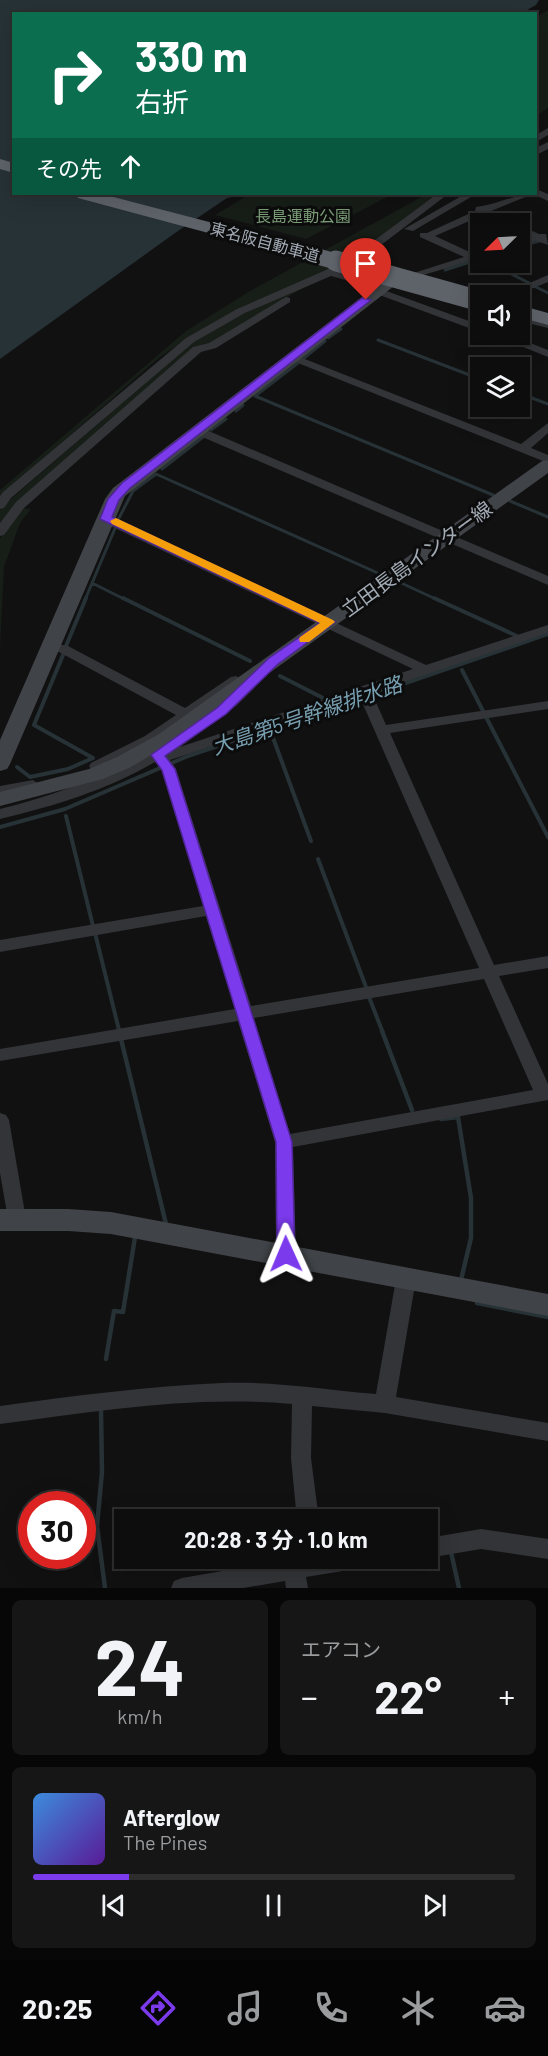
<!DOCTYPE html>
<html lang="ja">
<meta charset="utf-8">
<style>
:root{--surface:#0d0d0e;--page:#161617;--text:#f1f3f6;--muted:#9a9c9e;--line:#2d2d2e;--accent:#7c3aed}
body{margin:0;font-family:Barlow,"Noto Sans JP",sans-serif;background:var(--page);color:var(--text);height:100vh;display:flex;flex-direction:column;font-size:22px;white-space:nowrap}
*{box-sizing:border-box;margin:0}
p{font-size:20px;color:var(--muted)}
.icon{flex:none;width:33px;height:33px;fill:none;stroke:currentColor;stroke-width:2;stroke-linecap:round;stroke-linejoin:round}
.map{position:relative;height:1588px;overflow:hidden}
.side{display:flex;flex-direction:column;gap:12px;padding:12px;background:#070708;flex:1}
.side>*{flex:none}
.hud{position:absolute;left:12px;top:12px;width:525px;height:183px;border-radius:0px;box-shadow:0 6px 24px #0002,0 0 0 2px var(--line);background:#0b6e4f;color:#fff;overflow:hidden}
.needle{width:39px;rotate:246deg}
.controls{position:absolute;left:470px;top:213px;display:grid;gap:12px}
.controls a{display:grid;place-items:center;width:60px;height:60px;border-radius:0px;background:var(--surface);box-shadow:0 6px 24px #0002,0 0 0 2px var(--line);font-size:30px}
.speed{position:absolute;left:18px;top:1491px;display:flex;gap:12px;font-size:30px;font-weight:700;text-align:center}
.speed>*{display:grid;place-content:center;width:78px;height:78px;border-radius:50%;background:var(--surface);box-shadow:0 6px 24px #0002,0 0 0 2px var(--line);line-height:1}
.speed .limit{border:9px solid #d22;background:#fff;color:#111}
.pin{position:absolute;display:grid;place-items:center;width:51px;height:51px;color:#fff;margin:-62px -26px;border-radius:50% 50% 50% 0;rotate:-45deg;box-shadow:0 0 6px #0007}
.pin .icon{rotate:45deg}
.me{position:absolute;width:66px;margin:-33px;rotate:359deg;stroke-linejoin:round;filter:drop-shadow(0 0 4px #0008)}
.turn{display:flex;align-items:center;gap:21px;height:126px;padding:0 24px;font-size:27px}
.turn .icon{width:78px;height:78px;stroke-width:2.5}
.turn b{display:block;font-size:42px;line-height:51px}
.then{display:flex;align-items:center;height:57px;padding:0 24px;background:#0003;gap:12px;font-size:22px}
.big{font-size:45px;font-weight:700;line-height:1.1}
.side .widget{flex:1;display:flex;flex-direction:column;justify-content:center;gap:9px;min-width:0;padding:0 21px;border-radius:9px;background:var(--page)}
.side .dial{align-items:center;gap:0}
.dial b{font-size:78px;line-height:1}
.song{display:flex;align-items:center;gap:18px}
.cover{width:72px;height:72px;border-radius:9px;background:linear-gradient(135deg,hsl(210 70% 55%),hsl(270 70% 35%))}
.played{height:6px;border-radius:3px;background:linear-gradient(90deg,var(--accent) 20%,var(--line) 20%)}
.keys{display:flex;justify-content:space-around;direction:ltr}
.heat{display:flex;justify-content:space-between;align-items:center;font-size:33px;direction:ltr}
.side .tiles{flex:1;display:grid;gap:12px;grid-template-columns:1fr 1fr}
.widget:last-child{grid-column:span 2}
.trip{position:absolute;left:114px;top:1509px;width:324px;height:60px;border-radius:0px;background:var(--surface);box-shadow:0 6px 24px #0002,0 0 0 2px var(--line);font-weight:700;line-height:60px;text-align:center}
.menu{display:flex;height:96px;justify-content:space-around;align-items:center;background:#050506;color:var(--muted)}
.menu .icon{width:42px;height:42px}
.menu .on{color:var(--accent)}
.menu b{font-size:27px;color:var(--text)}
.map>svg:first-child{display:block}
.green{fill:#171d17}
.water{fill:#273236}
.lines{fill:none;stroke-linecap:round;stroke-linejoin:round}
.stream-far3{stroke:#273236;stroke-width:2}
.stream-far2{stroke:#273236;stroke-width:3}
.stream-far1{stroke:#273236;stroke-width:4}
.stream{stroke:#273236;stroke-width:4.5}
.street{fill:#323437;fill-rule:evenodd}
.secondary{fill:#404347;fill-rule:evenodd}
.highway{fill:#5e6269;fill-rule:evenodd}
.highway-bridge-far1{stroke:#5e6269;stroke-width:16}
.highway-bridge{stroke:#5e6269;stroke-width:21}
.route{fill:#7c3aed;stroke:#51269a;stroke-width:1.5}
.slow{fill:#f59e0b}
.labels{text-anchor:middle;stroke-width:6;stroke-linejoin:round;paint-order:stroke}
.far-park-label{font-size:16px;fill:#7c9f78;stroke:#0c0c0d}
.far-street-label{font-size:16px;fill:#a2aab4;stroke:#0c0c0d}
.street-label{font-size:20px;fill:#a2aab4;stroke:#0c0c0d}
.water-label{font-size:21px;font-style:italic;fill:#779fb0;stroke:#0c0c0d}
</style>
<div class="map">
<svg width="548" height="1588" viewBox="0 0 548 1588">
<rect width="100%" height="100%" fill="#111112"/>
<path class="green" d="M 548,10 L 548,108 L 536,116 L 536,17 Z
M 250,194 L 393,194 L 306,239 L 215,215 Z
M 427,194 L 438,194 L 362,250 L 324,272 L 238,309 L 190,337 L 160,357 L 0,496 L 0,490 L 186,331 L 250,291 Z
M 311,283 L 210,344 L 0,526 L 0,510 L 4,505 L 194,341 L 243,314 Z
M 21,508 L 31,509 L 20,523 L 4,567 L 0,649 L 0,539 L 10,520 Z"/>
<path class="water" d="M 0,0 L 539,0 L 536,5 L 520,14 L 14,14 L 14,194 L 246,194 L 227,198 L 175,233 L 0,359 Z"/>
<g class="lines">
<path class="stream-far3" d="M 519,247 L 541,241
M 468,263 L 480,259"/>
<path class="stream-far2" d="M 488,262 L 531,284
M 445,270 L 473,261
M 534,286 L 548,293
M 328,338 L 341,329
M 378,340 L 480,379
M 304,358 L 325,341
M 519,393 L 548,404
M 255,396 L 493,495
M 255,396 L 298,363
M 236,411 L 243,405
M 211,430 L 226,419
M 162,469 L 203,437
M 156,474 L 380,574
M 510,501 L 548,517
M 119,518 L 133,491 L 156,474
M 399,582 L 438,600
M 92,583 L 126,600
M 85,600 L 116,526"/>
<path class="stream-far1" d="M 123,598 L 250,661
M 434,598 L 517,636
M 66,646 L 86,598
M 462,670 L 483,711
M 280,676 L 327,700
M 368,696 L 548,634
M 486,717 L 548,837
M 272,735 L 311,841
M 17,767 L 30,777 L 68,769 L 93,758 L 34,725 L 63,655
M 66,816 L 93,926
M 0,827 L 65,809 L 188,756 L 361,698
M 318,859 L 366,987
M 95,933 L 119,1030
M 369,997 L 383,1033"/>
<path class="stream" d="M 382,1031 L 412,1110
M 121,1039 L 166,1224
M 441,1119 L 458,1117 L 471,1198 L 471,1238 L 461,1280
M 477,1303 L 548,1317
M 106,1359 L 114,1311 L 123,1312 L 135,1237
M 101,1410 L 102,1472 L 97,1526 L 105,1588
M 451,1552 L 459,1588"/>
<path class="street" d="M 548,128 L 548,135 L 536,142 L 536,135 Z
M 548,142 L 548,149 L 536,155 L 536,148 Z
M 536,189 L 548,194 L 548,201 L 533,194 L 491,211 L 514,224 L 500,224 L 483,215 L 435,236 L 474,254 L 480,252 L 480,258 L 400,282 L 395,279 L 464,257 L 420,237 L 420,233 L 427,233 L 475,211 L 476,207 C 496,205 514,194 536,194 Z
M 437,194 L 448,194 L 368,255 L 339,271 L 354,276 L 383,278 L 387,279 L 387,283 L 353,282 L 331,276 L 245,313 L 194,342 L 11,498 L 4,508 L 0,509 L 0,496 L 3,492 L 186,338 L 237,309 L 326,270 L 360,251 Z
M 465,194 L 476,194 L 413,231 L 404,229 Z
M 519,225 L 539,234 L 546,234 L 548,245 L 537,241 L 519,246 L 519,240 L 529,237 L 519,232 Z
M 548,275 L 548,282 L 514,296 L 499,296 Z
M 378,288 L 480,325 L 480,332 L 374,293 L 373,291 Z
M 286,297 L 290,298 L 290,302 L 216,348 L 201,352 L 24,508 L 4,535 L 0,536 L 0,523 L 16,502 L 193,347 L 209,343 Z
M 519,315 L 548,322 L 548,328 L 519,321 Z
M 491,334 L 507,334 L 548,350 L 548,357 Z
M 292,354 L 521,444 L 548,423 L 548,433 L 531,448 L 548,455 L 548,463 L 288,359 L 288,355 Z
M 197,426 L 548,576 L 548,585 L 193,433 L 193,427 Z
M 106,515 L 426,665 L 548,625 L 548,633 L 369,694 L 375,700 L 386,725 L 548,701 L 548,709 L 390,733 L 494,965 L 548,956 L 548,968 L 499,976 L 548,1084 L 548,1100 L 293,1147 L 296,1254 L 293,1259 L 286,1262 L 279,1259 L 276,1254 L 275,1142 L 238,1021 L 0,1061 L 0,1049 L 235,1009 L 206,916 L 0,952 L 0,940 L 203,906 L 162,770 L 155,762 C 107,790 54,806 0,819 L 0,809 C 100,784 179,744 254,673 L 259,672 L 266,676 L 237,705 L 180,747 L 413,669 L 102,522 L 100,519 L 102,516 ZM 357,698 L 362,702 L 479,968 L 251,1006 L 176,769 L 170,760 ZM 484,979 L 533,1090 L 290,1134 L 254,1018 Z
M 52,643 L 68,646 L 185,708 L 231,677 L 236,676 L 243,680 L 155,742 L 96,771 L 91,769 L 89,766 L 91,763 L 145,736 L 176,715 L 59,652 L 47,650 L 45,647 Z
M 33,780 L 40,785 L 38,788 L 0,796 L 0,786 Z
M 0,1113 L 6,1115 L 9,1120 L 26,1219 L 24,1224 L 17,1227 L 10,1224 L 8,1219 L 0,1173 Z
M 406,1271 L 413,1273 L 416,1279 L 396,1397 L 548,1423 L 548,1441 L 385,1413 L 312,1406 L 311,1458 L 319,1520 L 297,1520 L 291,1458 L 292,1404 C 195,1395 96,1411 0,1424 L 0,1406 C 74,1396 148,1386 222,1383 C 274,1381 325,1390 376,1394 L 396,1279 L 399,1273 Z
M 481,1529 L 548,1539 L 548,1559 L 481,1549 L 428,1558 L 428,1538 Z
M 372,1558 L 369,1565 L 361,1568 L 306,1577 L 308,1588 L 286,1588 L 285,1581 L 243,1588 L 171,1588 L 174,1581 L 182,1578 L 293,1559 Z"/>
<path class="secondary" d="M 389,279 L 394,280 L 396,283 L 394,286 L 125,496 L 10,764 L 7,769 L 0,771 L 0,740 L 105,499 L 113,488 L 384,280 Z
M 548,460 L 548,473 L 173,742 L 131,767 L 103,779 L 0,806 L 0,792 L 89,769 L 117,757 L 159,734 L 542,461 Z
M 0,1209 L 68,1209 L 111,1212 L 548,1294 L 548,1316 L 111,1234 L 68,1231 L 0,1231 Z"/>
<path class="highway" d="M 0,159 L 14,163 L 14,173 L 0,169 Z
M 76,194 L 102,194 L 316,250 L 318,254 L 316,258 L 302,258 L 78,198 Z
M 519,305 L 548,313 L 548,325 L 519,317 Z"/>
<path class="highway-bridge-far1" d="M 309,254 L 341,263"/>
<path class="highway-bridge" d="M 336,261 L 480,301"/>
</g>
<path class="route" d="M 362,298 L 371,300 L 130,488 L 119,500 L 112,517 L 335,622 L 278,664 L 226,714 L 165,756 L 175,769 L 292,1142 L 295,1254 L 292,1259 L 286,1261 L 280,1259 L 277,1254 L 276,1142 L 162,770 L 151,755 L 217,708 L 269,658 L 320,623 L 100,519 L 108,499 L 122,483 Z"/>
<path class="slow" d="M 116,518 L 333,620 L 335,622 L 309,642 L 300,642 L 299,639 L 300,637 L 320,623 L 112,524 L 110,521 Z"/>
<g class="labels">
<g class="far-park-label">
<text x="303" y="222">長島運動公園</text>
</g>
<g class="far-street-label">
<text transform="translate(265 242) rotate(15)" y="6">東名阪自動車道</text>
</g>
<g class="street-label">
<text transform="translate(417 559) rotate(-36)" y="7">立田長島インター線</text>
</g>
<g class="water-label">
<text transform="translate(307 716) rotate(-19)" y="7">大島第5号幹線排水路</text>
</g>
</g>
</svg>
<div class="controls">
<a><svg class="needle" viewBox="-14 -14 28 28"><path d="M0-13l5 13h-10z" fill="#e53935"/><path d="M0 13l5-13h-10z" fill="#9a9c9e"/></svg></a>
<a><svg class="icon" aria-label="sound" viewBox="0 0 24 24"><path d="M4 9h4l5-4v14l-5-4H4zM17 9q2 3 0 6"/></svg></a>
<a><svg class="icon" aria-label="layers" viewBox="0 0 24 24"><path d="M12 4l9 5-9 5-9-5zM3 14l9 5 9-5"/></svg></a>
</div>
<div class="speed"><div class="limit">30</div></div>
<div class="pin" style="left:366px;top:300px;background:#d93025"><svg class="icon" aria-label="arrive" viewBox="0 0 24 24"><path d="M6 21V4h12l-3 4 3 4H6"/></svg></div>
<svg class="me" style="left:286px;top:1254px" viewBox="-20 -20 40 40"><path d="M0-17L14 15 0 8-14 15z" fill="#7c3aed" stroke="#fff" stroke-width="4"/></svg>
<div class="trip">20:28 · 3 分 · 1.0 km</div>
<div class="hud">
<div class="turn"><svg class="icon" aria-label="right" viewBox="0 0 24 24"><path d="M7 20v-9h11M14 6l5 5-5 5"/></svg><div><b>330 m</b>右折</div></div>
<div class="then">その先<svg class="icon" aria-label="ahead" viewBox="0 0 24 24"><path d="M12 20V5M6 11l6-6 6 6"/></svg></div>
</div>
</div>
<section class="side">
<div class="tiles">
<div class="widget dial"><b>24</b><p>km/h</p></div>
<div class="widget"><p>エアコン</p>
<div class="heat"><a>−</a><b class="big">22°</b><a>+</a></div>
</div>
<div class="widget">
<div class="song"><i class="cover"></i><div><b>Afterglow</b><p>The Pines</p></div></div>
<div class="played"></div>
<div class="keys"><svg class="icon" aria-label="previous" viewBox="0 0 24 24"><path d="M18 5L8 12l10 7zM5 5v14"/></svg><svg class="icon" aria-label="pause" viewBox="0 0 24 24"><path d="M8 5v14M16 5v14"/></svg><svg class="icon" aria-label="next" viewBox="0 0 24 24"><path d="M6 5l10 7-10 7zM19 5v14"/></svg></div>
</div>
</div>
</section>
<nav class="menu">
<b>20:25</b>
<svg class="icon on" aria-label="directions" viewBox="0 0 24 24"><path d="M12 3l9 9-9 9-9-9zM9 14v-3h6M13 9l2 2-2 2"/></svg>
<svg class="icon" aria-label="music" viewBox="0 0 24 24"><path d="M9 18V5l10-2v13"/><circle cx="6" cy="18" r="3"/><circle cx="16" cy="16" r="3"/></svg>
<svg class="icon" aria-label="phone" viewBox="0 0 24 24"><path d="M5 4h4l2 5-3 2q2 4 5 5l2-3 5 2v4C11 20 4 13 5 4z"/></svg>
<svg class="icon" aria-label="climate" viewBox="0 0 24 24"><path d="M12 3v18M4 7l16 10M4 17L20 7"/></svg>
<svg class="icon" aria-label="car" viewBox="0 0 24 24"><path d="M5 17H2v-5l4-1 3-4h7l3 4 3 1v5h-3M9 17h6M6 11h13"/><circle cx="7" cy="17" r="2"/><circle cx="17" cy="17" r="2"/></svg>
</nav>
